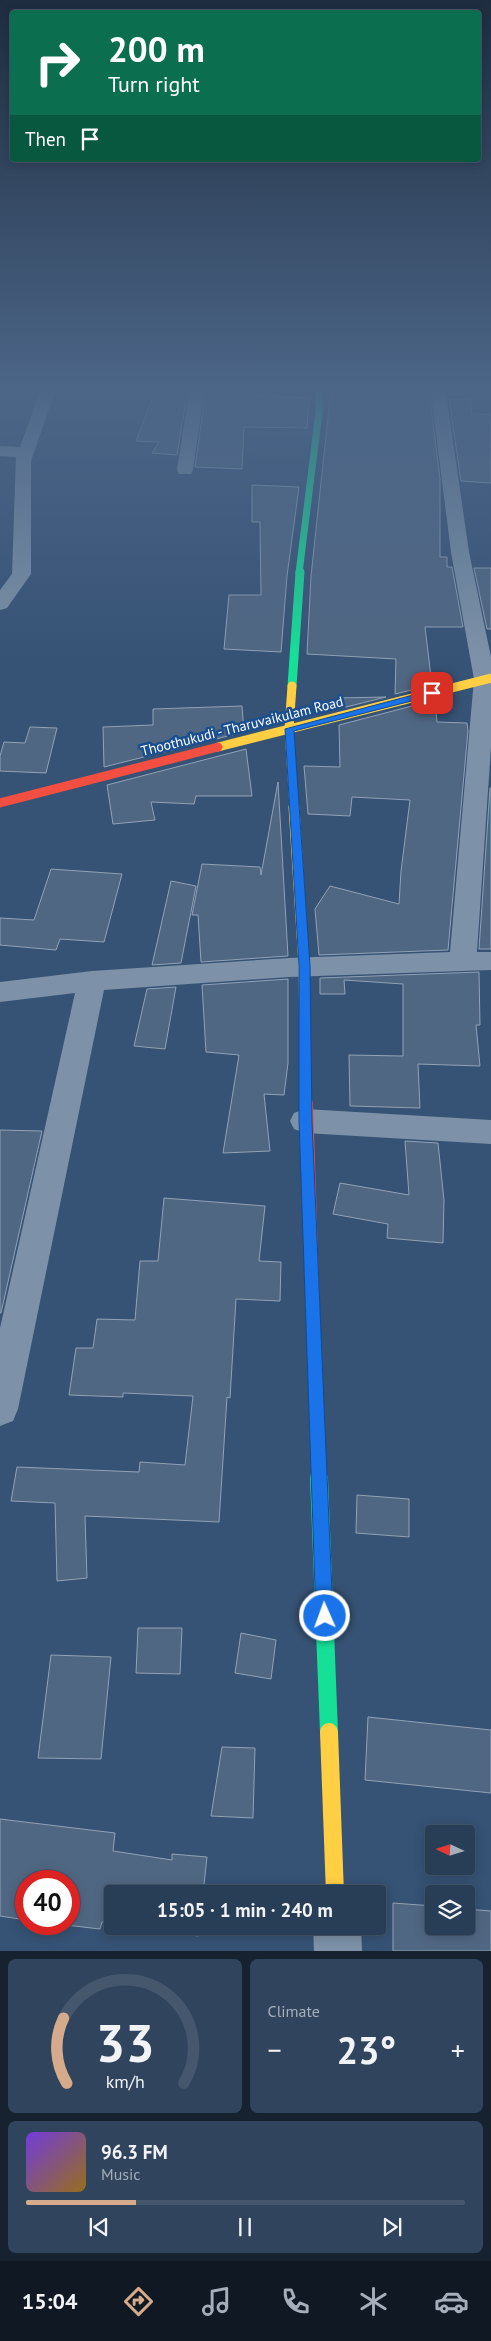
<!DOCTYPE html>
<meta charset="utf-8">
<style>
:root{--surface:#283e57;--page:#30455d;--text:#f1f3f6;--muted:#a5aeba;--line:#44576d;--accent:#d6ab8b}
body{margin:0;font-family:"PT Sans",sans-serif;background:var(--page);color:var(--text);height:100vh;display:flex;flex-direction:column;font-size:19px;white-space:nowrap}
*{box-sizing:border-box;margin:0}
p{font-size:16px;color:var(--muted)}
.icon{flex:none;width:28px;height:28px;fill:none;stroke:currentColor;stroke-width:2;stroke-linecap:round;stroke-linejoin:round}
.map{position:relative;height:1951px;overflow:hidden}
.sheet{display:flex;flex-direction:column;gap:8px;padding:8px;background:#162230;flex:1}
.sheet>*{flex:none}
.top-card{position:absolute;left:10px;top:10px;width:471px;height:152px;border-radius:5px;box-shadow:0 2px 12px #0003,0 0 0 1px var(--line);background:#0b6e4f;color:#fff;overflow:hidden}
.needle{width:32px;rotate:274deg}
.tools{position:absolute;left:425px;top:1825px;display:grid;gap:10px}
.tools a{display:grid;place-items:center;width:50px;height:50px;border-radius:5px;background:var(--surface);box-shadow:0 2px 12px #0003,0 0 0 1px var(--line);font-size:25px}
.speed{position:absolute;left:15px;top:1870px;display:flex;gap:10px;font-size:25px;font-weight:700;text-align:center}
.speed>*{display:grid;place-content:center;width:65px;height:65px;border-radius:50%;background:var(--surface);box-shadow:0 2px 12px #0003,0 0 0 1px var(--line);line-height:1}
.speed .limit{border:8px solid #d22;background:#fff;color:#111}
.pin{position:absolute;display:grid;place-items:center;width:42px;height:42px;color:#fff;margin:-21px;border-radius:10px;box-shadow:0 2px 8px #0006}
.me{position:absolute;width:55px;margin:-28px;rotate:358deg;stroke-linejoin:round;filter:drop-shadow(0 0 4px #0008)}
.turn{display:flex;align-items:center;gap:18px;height:105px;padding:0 15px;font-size:22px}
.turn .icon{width:65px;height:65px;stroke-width:2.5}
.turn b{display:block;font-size:35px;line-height:42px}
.then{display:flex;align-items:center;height:48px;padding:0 15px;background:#0003;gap:10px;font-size:19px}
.big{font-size:38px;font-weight:600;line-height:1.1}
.sheet .widget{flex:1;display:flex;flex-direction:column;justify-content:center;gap:8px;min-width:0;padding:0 18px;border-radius:8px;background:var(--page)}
.sheet .dial{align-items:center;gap:0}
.dial svg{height:130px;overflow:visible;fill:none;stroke:var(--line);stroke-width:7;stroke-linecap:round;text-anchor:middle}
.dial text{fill:var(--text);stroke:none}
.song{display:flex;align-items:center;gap:15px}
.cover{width:60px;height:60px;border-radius:8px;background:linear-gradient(135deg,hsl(260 70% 55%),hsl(40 70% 35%))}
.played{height:5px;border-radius:2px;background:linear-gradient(90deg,var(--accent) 25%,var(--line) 25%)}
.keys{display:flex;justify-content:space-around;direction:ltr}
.heat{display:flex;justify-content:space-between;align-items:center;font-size:28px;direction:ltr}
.sheet .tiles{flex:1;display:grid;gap:8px;grid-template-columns:1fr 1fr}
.widget:last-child{grid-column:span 2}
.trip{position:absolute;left:104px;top:1885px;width:282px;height:50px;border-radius:5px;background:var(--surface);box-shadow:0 2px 12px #0003,0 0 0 1px var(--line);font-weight:600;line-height:50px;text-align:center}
.menu{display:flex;height:80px;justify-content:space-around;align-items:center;background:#101923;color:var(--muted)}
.menu .icon{width:35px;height:35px}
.menu .current{color:var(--accent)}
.menu b{font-size:22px;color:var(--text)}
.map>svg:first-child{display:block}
.building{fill:#506783;stroke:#92a2b6}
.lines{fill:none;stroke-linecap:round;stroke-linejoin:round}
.street{fill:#7d92a8;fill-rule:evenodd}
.fast-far3{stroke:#16e098;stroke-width:7}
.fast-far2{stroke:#16e098;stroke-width:9}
.fast-far1{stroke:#16e098;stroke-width:14}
.fast{stroke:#16e098;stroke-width:18}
.slow-far2{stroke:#ffcf43;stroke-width:9}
.slow-far1{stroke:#ffcf43;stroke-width:11}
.slow{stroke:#ffcf43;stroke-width:18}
.jam-far2{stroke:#f24e42;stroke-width:9}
.jam-far1{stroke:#f24e42;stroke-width:11}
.jam{stroke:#f24e42;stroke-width:14}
.route{fill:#1a73e8;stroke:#114b97}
.labels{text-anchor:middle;stroke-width:5;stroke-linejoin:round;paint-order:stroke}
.street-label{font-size:14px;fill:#fff;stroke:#1b4f8f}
</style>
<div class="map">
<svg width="491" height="1951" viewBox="0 0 491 1951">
<rect width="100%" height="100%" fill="#365274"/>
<path class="building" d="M 156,389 L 188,390 L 177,455 L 152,453 L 159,442 L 136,441 Z
M 331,389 L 425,391 L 425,398 L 430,399 L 440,479 L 440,557 L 447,557 L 447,567 L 452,567 L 463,627 L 425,627 L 432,685 L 395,694 L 396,659 L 307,654 L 311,576 Z
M 206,390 L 250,392 L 250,395 L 309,398 L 307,428 L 244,427 L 242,469 L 195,467 Z
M 449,399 L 470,399 L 472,414 L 491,414 L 491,483 L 461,481 Z
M 252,485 L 299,487 L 287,576 L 281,652 L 224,649 L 229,595 L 261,595 L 260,522 L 252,522 Z
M 474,568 L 491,568 L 491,629 L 487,629 Z
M 386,697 L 338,709 L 338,698 Z
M 435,700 L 437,722 L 467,723 L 468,731 L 448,950 L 319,955 L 315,909 L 330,886 L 399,904 L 401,871 L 410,800 L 352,797 L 350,816 L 308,814 L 304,766 L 340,767 L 339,725 Z
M 242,706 L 244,732 L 104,767 L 103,727 L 153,725 L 153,709 Z
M 30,727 L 57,728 L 46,773 L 0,771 L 0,756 L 4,742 L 25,743 Z
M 246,749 L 252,796 L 196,796 L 194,804 L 151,802 L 155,820 L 113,824 L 107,785 Z
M 278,782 L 288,956 L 201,962 L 198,915 L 192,915 L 202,864 L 260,867 L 261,875 Z
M 490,788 L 491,788 L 491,949 L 479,949 Z
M 51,869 L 122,874 L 104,942 L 60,939 L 56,950 L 0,945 L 0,918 L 34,920 Z
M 171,881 L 196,886 L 181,963 L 152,965 Z
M 479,972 L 480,1025 L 476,1025 L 480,1066 L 418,1064 L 420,1108 L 350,1106 L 349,1055 L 403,1056 L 403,984 L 344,980 L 345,994 L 320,994 L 320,978 Z
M 288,979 L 288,1063 L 284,1095 L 264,1094 L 270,1151 L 223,1153 L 239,1055 L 206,1052 L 202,985 Z
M 176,987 L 165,1049 L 134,1046 L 147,989 Z
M 0,1130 L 42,1131 L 1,1313 L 0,1313 Z
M 405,1141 L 438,1143 L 444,1200 L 443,1243 L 387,1238 L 388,1224 L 333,1214 L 340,1183 L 409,1195 Z
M 164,1198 L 265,1206 L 259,1261 L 281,1262 L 280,1301 L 236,1299 L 230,1398 L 227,1397 L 219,1522 L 85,1516 L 87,1578 L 57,1581 L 55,1503 L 11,1501 L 17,1467 L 139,1472 L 140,1462 L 185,1465 L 193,1396 L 123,1393 L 123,1397 L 69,1395 L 76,1348 L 93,1348 L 97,1319 L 135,1320 L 140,1261 L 158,1261 Z
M 357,1495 L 409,1499 L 409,1537 L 356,1533 Z
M 138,1628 L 182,1628 L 180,1674 L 136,1673 Z
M 241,1633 L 276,1640 L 271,1679 L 235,1673 Z
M 51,1655 L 111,1657 L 101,1759 L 38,1758 Z
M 368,1717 L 491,1730 L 491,1793 L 365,1780 Z
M 222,1747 L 255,1748 L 253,1818 L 211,1816 Z
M 0,1819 L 115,1833 L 113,1851 L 172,1860 L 172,1854 L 207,1857 L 203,1894 L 112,1894 L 112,1923 L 102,1922 L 100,1929 L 57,1924 L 69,1924 L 69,1881 L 26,1881 L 26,1920 L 0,1916 Z
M 393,1903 L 434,1906 L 434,1926 L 466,1926 L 466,1909 L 491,1911 L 491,1951 L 393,1951 Z
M 131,1926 L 199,1926 L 198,1936 Z"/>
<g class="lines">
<path class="street" d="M 42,386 L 57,386 L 31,461 L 31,574 L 7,608 L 0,610 L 0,590 L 12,574 L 16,457 L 0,456 L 0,446 L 20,447 Z
M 190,386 L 205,386 L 193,470 L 191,474 L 179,474 L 177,470 Z
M 430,386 L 445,386 L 469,552 L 491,657 L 491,747 L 477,952 L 491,952 L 491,970 L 289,977 L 104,990 L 18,1409 L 13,1421 L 0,1426 L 0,1328 L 75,993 L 0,1002 L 0,982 L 92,971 L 289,958 L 450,952 L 474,679 L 451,552 Z
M 305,1109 L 491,1120 L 491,1144 L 305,1133 L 294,1129 L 290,1121 L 294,1113 Z
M 313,1926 L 361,1926 L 362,1951 L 314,1951 Z"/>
<path class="fast-far3" d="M 299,573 L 319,412 L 319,386"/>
<path class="fast-far2" d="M 292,686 L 300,572"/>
<path class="fast-far1" d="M 314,1344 L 319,1479"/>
<path class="fast" d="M 319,1478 L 329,1732"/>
<path class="slow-far2" d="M 292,686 L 289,729 L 294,808
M 218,747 L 491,678"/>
<path class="slow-far1" d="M 294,807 L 304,966 L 305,1062"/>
<path class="slow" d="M 329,1732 L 335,1894"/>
<path class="jam-far2" d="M 0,803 L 218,747"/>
<path class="jam-far1" d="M 305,1062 L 306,1105"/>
<path class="jam" d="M 306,1103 L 314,1344"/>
</g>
<linearGradient id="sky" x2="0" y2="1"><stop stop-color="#1e2d40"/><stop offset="0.59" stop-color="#4c6688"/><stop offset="1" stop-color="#4c6688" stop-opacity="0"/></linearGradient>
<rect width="491" height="659" fill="url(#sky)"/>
<path class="route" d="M 432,690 L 435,691 L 435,695 L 294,731 L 310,966 L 312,1121 L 333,1616 L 331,1622 L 325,1625 L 319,1622 L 316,1616 L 299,1121 L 299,966 L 285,729 Z"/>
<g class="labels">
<g class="street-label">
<text transform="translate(242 726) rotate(-14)" y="5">Thoothukudi - Tharuvaikulam Road</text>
</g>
</g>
</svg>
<div class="tools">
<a><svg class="needle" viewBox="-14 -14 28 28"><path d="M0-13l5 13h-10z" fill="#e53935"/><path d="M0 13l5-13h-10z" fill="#a5aeba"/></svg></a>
<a><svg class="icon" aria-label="layers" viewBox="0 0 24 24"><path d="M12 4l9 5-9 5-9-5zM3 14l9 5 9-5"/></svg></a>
</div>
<div class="speed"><div class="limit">40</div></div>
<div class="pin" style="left:432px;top:693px;background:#d93025"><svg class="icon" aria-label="arrive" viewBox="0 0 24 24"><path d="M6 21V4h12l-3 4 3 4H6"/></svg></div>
<svg class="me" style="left:325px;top:1616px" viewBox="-20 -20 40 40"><circle r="17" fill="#1a73e8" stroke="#fff" stroke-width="3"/><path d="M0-11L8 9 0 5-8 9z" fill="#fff"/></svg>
<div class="trip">15:05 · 1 min · 240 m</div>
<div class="top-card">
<div class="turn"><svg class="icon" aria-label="right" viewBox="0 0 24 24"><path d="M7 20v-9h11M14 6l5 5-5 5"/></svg><div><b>200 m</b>Turn right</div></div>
<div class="then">Then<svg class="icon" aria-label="arrive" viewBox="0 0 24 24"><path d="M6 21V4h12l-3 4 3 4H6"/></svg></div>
</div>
</div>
<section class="sheet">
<div class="tiles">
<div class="widget dial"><svg viewBox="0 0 100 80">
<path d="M14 69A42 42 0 1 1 86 69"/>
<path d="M14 69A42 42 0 0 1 12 29" stroke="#d6ab8b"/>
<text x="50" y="56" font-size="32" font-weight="700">33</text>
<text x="50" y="72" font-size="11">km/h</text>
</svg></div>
<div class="widget"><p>Climate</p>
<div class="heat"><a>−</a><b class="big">23°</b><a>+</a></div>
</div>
<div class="widget">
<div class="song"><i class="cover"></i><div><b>96.3 FM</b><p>Music</p></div></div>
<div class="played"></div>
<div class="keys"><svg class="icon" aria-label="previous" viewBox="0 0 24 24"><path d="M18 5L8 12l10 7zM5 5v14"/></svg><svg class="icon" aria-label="pause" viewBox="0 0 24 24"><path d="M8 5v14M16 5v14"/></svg><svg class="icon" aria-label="next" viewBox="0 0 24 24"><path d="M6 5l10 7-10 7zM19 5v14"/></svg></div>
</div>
</div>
</section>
<nav class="menu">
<b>15:04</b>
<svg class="icon current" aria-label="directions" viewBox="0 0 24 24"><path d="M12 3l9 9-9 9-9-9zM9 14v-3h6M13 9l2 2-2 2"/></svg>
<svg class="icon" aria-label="music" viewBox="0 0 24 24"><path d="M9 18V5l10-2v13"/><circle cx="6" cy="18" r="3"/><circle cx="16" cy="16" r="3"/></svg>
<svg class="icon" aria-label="phone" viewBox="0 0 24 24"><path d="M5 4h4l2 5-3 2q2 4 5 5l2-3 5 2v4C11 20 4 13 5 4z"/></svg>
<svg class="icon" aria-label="climate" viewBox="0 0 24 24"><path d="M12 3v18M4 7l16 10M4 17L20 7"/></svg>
<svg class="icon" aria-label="car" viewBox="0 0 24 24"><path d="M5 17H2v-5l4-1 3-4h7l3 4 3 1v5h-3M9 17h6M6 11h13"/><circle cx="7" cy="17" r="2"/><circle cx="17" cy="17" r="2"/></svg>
</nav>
